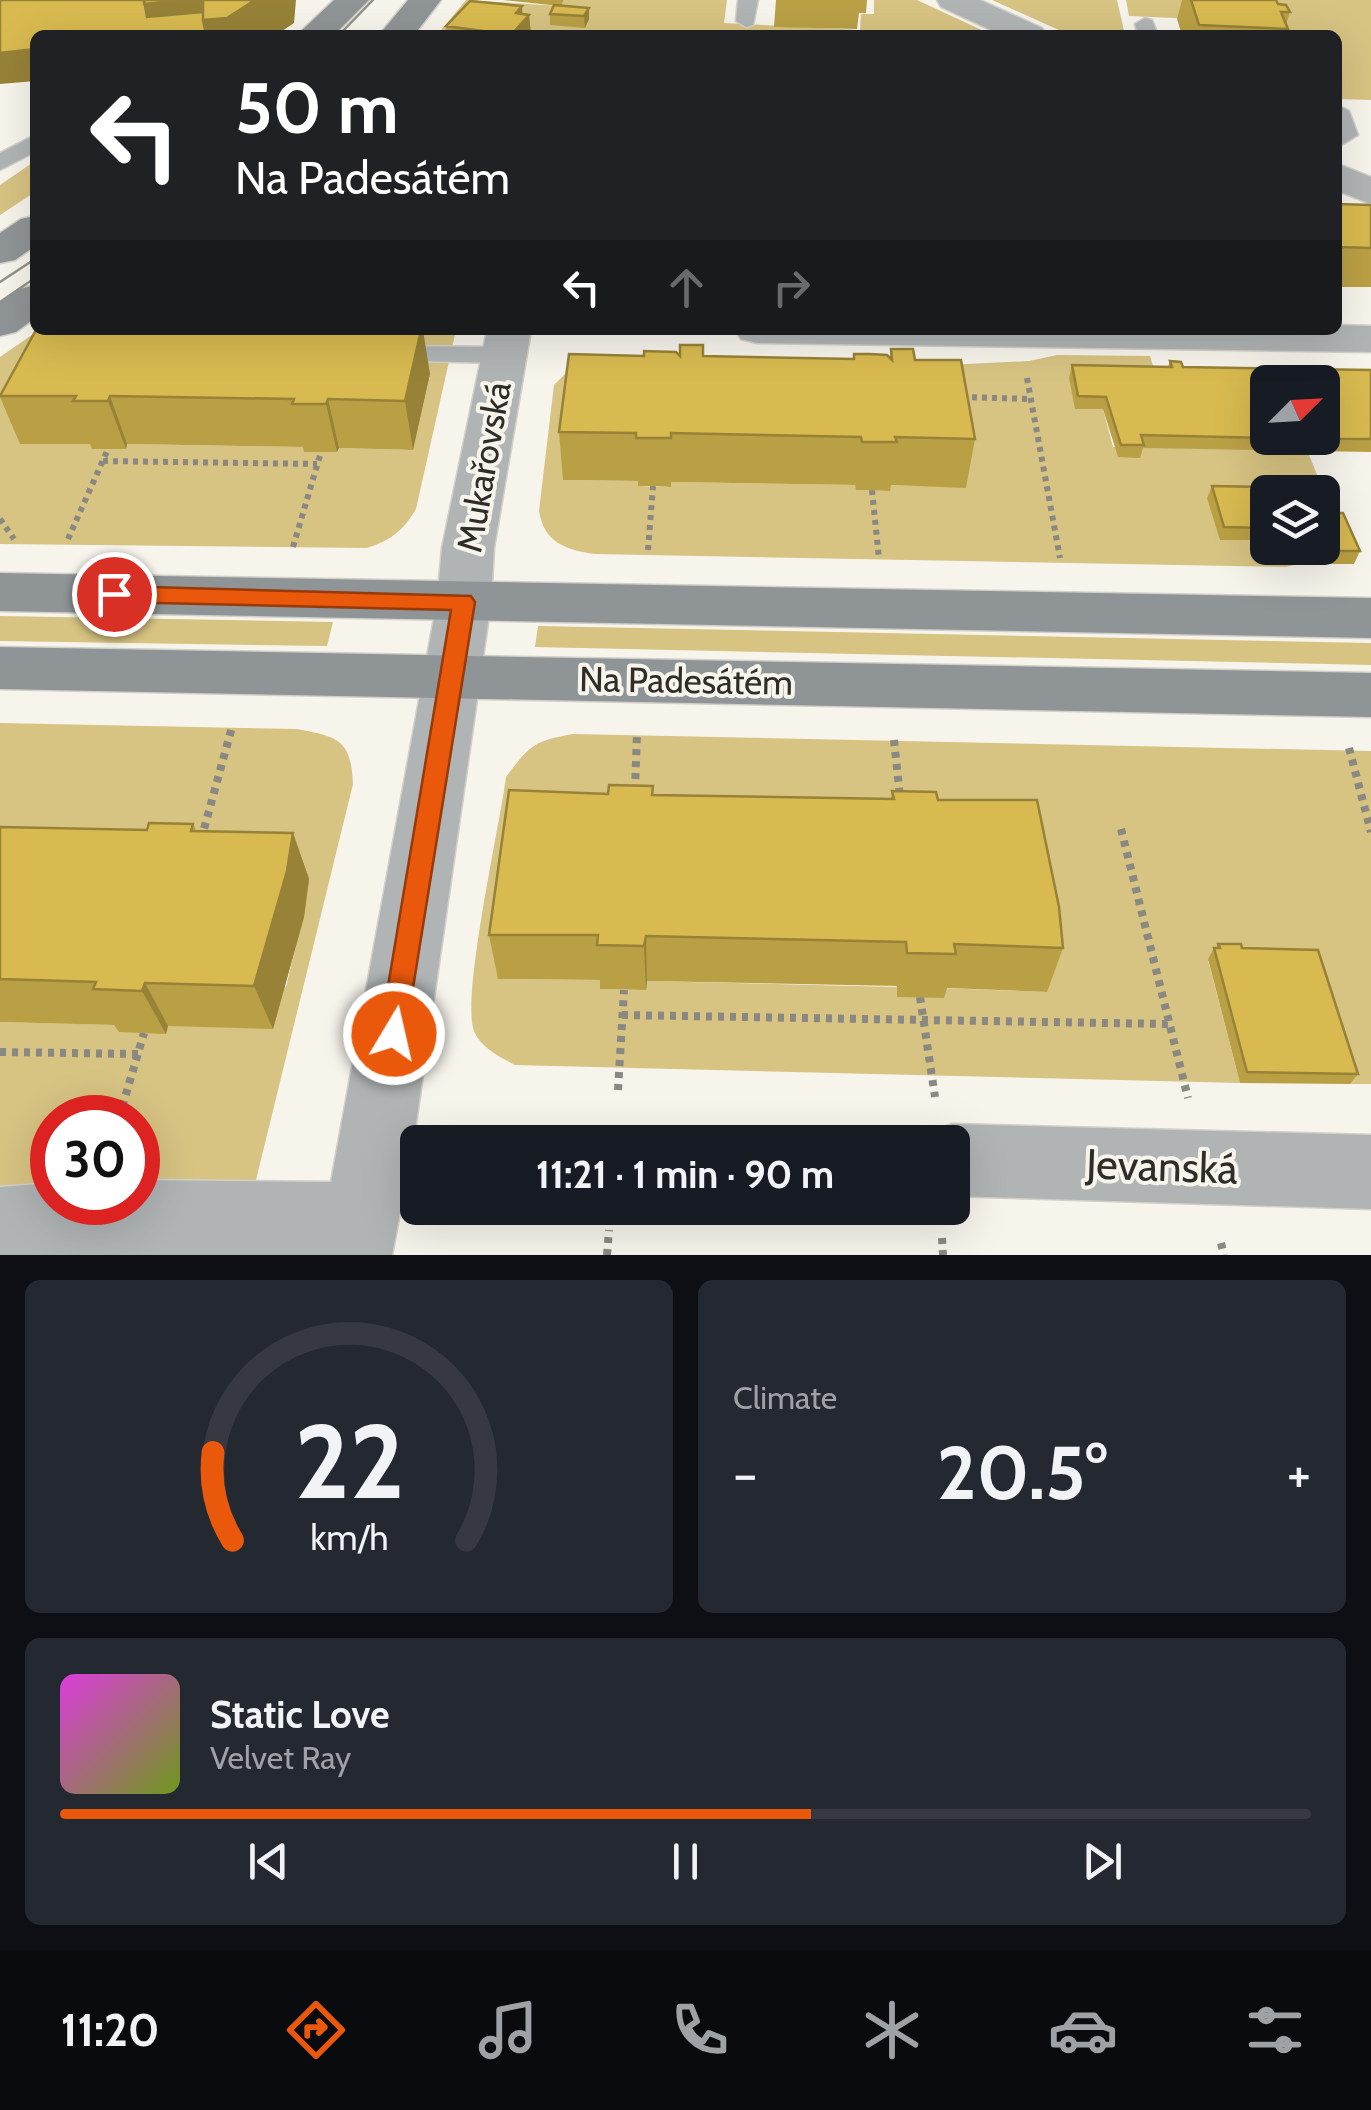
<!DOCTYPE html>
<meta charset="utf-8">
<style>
:root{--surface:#171b24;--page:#242831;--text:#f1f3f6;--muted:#9ea1a6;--line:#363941;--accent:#ea580c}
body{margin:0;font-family:Cabin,sans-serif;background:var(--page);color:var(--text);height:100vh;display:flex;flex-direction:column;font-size:38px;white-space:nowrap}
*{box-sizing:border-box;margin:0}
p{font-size:32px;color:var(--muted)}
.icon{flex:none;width:55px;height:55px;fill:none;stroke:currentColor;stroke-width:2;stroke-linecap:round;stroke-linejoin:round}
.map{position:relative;height:1255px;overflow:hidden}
.drawer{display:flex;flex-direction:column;gap:25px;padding:25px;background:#0d0f14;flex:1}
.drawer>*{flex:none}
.banner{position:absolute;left:30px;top:30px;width:1312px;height:305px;border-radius:15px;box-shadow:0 10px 40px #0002;background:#202124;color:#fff;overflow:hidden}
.needle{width:65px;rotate:66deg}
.controls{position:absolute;left:1250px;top:365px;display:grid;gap:20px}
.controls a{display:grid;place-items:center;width:90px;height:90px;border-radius:15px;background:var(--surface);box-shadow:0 10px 40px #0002;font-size:50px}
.speed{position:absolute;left:30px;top:1095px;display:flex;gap:20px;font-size:50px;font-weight:700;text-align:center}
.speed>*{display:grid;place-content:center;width:130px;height:130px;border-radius:50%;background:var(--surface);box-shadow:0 10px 40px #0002;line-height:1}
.speed .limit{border:15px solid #d22;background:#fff;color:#111}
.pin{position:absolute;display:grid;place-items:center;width:85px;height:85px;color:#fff;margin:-42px;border:5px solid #fff;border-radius:50%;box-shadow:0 2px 10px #0007}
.me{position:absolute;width:110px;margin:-55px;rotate:9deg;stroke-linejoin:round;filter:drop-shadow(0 0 8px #0008)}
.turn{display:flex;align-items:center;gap:35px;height:210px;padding:0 40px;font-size:45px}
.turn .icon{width:130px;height:130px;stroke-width:2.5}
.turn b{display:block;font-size:70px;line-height:85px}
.lanes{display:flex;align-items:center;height:95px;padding:0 40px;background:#0003;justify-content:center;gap:50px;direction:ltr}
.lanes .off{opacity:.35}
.big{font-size:75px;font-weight:700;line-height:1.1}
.drawer .tile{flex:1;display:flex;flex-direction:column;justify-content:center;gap:15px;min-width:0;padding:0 35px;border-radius:15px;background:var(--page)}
.drawer .dial{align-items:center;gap:0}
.dial svg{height:260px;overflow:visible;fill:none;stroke:var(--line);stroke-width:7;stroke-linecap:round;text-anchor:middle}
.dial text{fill:var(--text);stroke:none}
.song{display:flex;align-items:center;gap:30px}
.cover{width:120px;height:120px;border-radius:15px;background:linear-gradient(135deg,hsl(300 70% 55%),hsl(80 70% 35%))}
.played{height:10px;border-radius:5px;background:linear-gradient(90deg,var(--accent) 60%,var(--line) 60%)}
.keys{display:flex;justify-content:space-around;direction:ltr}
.heat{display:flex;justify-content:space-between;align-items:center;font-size:55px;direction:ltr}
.drawer .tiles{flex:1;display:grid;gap:25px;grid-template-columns:1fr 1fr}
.tile:last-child{grid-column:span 2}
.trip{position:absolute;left:400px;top:1125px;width:570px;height:100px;border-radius:15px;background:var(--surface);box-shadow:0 10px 40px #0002;font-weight:700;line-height:100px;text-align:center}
.tabs{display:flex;height:160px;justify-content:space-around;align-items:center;background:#090b0e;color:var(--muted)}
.tabs .icon{width:70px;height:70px}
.tabs .current{color:var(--accent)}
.tabs b{font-size:45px;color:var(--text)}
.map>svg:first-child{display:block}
.green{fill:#d7c382;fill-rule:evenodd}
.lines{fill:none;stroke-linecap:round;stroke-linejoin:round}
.service-casing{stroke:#d3d0c9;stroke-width:3}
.minor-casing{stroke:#d3d0c9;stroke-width:3}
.secondary-casing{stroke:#d3d0c9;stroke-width:3}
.path-far1{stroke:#8a8882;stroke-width:6;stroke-dasharray:5 5;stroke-linecap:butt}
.path{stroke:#8a8882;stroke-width:8;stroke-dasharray:6 6;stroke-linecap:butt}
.service{fill:#b0b4b5;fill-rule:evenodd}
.minor{fill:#b0b4b5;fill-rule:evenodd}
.secondary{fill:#8f9497;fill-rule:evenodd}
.tram{stroke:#93918b;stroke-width:2.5}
.wall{fill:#baa045}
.shaded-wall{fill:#978238}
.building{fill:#d8ba50;stroke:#978238;stroke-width:2.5}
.route{fill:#ea580c;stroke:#983908;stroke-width:2.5}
.labels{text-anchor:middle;stroke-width:8;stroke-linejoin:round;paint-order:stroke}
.street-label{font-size:35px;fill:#2e2d2a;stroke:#f7f4ec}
.near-street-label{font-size:42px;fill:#2e2d2a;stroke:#f7f4ec}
</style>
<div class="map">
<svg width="1371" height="1255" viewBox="0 0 1371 1255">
<rect width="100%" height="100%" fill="#f7f4ec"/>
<path class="green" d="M 466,0 L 561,6 L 564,0 L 727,0 L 724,23 L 860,30 L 861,14 L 874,14 L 874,0 L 917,0 L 988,33 L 522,35 L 518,34 L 522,26 L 472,23 L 460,35 L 437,35 Z
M 992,0 L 1117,0 L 1125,35 L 1070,35 Z
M 1126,0 L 1371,0 L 1371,100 L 1338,99 L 1338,35 L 1269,35 L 1263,22 L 1129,16 Z
M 35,161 L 35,192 L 0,215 L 0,185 Z
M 39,330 L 456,330 L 416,509 C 403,531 391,540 367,548 L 0,544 L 0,357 ZM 430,375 L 413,450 L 339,448 L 337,452 L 305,452 L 306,447 L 127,444 L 125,449 L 93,449 L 95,444 L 21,444 Z
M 1057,355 L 1150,356 L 1157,379 L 1075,409 L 1103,409 L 1113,447 L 1307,450 L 1338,526 L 1323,526 L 1322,492 L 1268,492 L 1268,548 L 1291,548 L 1298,564 L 1286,567 L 595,554 C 565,550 544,542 539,511 L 554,385 L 570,369 L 946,365 L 1029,361 ZM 958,429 L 965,487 L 889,485 L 889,491 L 857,490 L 855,485 L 671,482 L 671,487 L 639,486 L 638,481 L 563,480 Z
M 0,616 L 333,622 L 327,646 L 0,641 Z
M 538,626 L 1371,643 L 1371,665 L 535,647 Z
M 0,723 L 297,729 C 338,737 351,739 353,784 L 253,1192 L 138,1190 L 138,1118 L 52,1118 L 52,1188 L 0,1187 L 0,1022 L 122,1025 L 166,1034 L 168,1026 L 286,987 L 303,917 L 0,872 Z
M 573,734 L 1371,751 L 1371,1084 L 1350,1084 L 1208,960 L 1240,1083 L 515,1065 C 500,1057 481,1048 474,1031 C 461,998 500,824 506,777 C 530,745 534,741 573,734 ZM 1031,883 L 1046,992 L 942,988 L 897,996 L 897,987 L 647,981 L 645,990 L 601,989 L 602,980 L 498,979 Z"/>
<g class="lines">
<g class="service-casing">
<path id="service" d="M 738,0 L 758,0 L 753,25 L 746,27 L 736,21 Z
M 1145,18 L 1152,20 L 1158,35 L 1138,35 L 1135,24 Z
M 1338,105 L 1349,111 L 1358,135 L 1338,147 Z
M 35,135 L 35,152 L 0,170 L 0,153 Z
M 382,346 L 503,347 L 516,355 L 503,363 L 373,360 L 369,354 Z"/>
</g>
<g class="minor-casing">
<path id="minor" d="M 937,0 L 980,0 L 1042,28 L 1047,35 L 1002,35 L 941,7 Z
M 1338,164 L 1371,177 L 1371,204 L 1338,191 Z
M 1338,325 L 1371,326 L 1371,352 L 757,343 L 741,339 L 735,330 L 1338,330 Z
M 487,330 L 531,330 L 494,548 L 491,602 L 413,1144 L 392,1255 L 0,1255 L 0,1187 L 52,1183 L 52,1202 L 138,1202 L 138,1180 L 331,1182 L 437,602 L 442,548 Z
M 952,1124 L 1371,1135 L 1371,1209 L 952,1196 L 952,1142 L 922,1142 L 926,1134 Z"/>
</g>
<g class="secondary-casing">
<path id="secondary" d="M 334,0 L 369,0 L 334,35 L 297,35 Z
M 408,0 L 441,0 L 414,35 L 379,35 Z
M 35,216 L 35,246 L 15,260 L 0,263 L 0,233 L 21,219 Z
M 35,285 L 35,318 L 16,332 L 0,336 L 0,303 L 20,289 Z
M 0,573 L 1371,598 L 1371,638 L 0,611 Z
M 0,647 L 1371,673 L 1371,717 L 0,689 Z"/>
</g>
<path class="path-far1" d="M 1027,378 L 1060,558
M 962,397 L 1030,399
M 103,461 L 317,464
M 872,490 L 879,559
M 0,519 L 14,539
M 68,539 L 108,449
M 293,547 L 321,452
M 648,550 L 653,486"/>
<path class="path" d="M 894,740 L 900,797
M 1349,748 L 1371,832
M 635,791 L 637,733
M 1121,829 L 1188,1098
M 201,840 L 232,727
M 920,997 L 935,1097
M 622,1015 L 1169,1024
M 0,1052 L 138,1054
M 618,1090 L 624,990
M 119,1118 L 144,1033
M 942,1238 L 943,1255
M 1221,1243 L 1224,1255
M 607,1255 L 609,1230"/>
<use href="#service" class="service"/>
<use href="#minor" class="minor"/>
<use href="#secondary" class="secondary"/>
<path class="tram" d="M 339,35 L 373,0
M 0,282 L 35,259
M 0,302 L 35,278"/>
</g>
<path class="wall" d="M 503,0 L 564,0 L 561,6 L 589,8 L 589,19 L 585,28 L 550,25 L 550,14 L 560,6 Z
M 776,0 L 867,0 L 866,13 L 859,13 L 857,29 L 774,27 Z
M 1182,0 L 1276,0 L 1278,4 L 1290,12 L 1286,25 L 1288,29 L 1286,35 L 1182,35 L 1177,19 Z
M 523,14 L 529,15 L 531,35 L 447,35 L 446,26 Z
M 1338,204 L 1371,205 L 1371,287 L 1338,287 Z
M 891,349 L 915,360 L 975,439 L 966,488 L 891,485 L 890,491 L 856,490 L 855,485 L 671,482 L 671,487 L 653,486 L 638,486 L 638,481 L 563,480 L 559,432 L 680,356 L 854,359 L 890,358 Z
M 1170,361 L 1183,367 L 1371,370 L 1371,452 L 1143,448 L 1140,458 L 1118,457 L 1103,409 L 1075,409 L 1069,378 L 1072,365 L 1168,367 Z
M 430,374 L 413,450 L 339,448 L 337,452 L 304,452 L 303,447 L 127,444 L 126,449 L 92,449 L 90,444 L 20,444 L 0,397 L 0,395 Z
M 1212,486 L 1268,492 L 1268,540 L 1220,540 L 1207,498 Z
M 1291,548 L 1322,548 L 1360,551 L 1354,564 L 1298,564 Z
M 653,786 L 653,795 L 891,799 L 892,791 L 938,800 L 1063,948 L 1047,992 L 947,988 L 944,998 L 897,997 L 897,986 L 647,981 L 646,990 L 600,989 L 600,980 L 498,979 L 489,935 L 608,794 Z
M 193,824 L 197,832 L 293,833 L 309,879 L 304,917 L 273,1029 L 168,1026 L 166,1034 L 119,1032 L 114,1025 L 0,1022 L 0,827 L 147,830 Z
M 1218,944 L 1242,948 L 1358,1074 L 1350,1084 L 1240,1083 L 1208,959 L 1214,948 L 1216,948 Z"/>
<path class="shaded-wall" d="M 187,0 L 296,0 L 294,23 L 276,35 L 152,35 L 95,5 Z
M 522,6 L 523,22 L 529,15 L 531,35 L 511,35 L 516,13 Z
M 589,8 L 589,19 L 585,28 L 584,16 Z
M 35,49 L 35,81 L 0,84 L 0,53 Z
M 421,330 L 423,330 L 430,374 L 413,450 L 405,401 Z
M 110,396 L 127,444 L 126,449 L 108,401 Z
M 328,399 L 339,448 L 337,452 L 326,404 Z
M 293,833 L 309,879 L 304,917 L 273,1029 L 254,986 Z
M 646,936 L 647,981 L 646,990 L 644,946 Z
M 145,983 L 168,1026 L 166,1034 L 142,991 Z"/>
<path class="building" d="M 0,0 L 144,0 L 147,17 L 203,12 L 203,20 L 206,34 L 191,35 L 35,35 L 35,49 L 0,53 Z
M 144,0 L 188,0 L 144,4 Z
M 203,0 L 255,0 L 227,18 L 203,20 Z
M 1191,0 L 1276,0 L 1278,4 L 1286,5 L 1290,12 L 1281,12 L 1288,29 L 1199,25 Z
M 470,1 L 522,6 L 516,13 L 529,15 L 511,35 L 446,26 Z
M 554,5 L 589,8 L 584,16 L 550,14 Z
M 944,34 L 1005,35 L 944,35 Z
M 1338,204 L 1371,205 L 1371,248 L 1338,247 Z
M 36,330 L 421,330 L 405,401 L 328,399 L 326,404 L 292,404 L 294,399 L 110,396 L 108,401 L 73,401 L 76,396 L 0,396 Z
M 680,345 L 703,345 L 703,356 L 854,359 L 854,354 L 870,354 L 887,355 L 892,360 L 891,349 L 913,349 L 915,360 L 961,360 L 975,439 L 895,437 L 897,442 L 862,442 L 861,437 L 671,433 L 671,438 L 636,438 L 636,433 L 559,432 L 569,354 L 644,356 L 644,351 L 676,352 L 680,356 Z
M 1170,361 L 1181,362 L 1183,367 L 1371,370 L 1371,439 L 1268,438 L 1322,438 L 1322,382 L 1268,382 L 1268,438 L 1141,435 L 1144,445 L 1121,445 L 1106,397 L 1078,396 L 1072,365 L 1172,367 Z
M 1212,486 L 1266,487 L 1268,492 L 1268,528 L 1224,527 Z
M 1322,513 L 1343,513 L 1360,551 L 1304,551 L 1302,548 L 1322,548 Z
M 609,785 L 653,786 L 652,795 L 894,799 L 892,791 L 936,792 L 938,800 L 1037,800 L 1059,907 L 1063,948 L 954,944 L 956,954 L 907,953 L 906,942 L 646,936 L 644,946 L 597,945 L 598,935 L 489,935 L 509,790 L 608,794 Z
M 149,823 L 193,824 L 191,831 L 293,833 L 287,871 L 254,986 L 145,983 L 142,991 L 93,989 L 96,982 L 0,979 L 0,827 L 147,830 Z
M 1218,944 L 1241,944 L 1242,948 L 1318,950 L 1358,1074 L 1247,1072 L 1214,948 L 1220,948 Z"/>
<path class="route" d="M 114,586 L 471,596 L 475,602 L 404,1044 L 394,1048 L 384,1044 L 380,1034 L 451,610 L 114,602 L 103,594 Z"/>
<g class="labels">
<g class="street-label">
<text transform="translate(484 467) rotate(-80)" y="12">Mukařovská</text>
<text transform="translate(686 681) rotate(1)" y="12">Na Padesátém</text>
</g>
<g class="near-street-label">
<text transform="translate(1162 1166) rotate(2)" y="15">Jevanská</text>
</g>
</g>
</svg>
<div class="controls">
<a><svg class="needle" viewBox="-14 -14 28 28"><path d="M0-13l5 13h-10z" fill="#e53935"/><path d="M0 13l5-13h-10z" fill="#9ea1a6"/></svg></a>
<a><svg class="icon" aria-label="layers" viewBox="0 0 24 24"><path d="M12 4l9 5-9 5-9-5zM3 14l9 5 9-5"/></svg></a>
</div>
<div class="speed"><div class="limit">30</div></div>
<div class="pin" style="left:114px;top:594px;background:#d93025"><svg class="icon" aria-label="arrive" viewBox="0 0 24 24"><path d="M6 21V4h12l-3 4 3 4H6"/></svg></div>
<svg class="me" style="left:394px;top:1034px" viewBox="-20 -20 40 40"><circle r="17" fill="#ea580c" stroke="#fff" stroke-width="3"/><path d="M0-11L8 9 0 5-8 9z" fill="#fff"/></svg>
<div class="trip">11:21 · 1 min · 90 m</div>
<div class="banner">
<div class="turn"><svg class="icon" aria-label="left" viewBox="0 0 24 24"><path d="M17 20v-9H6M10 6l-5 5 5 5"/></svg><div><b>50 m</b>Na Padesátém</div></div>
<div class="lanes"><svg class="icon" aria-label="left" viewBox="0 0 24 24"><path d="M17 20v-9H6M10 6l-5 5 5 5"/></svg><svg class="icon off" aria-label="ahead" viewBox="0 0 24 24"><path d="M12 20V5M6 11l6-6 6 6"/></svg><svg class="icon off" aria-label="right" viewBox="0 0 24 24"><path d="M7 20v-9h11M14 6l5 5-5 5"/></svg></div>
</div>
</div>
<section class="drawer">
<div class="tiles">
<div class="tile dial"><svg viewBox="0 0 100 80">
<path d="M14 69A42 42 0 1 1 86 69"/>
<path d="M14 69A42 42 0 0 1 8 42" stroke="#ea580c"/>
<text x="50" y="56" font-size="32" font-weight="700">22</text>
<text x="50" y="72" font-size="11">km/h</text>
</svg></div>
<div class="tile"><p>Climate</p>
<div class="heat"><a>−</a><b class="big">20.5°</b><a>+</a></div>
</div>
<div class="tile">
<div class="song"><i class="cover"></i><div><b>Static Love</b><p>Velvet Ray</p></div></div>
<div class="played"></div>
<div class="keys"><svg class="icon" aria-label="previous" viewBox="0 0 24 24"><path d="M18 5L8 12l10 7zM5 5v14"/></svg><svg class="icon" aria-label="pause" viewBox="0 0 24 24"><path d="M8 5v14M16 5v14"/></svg><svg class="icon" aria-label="next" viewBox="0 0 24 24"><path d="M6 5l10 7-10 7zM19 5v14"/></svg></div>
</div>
</div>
</section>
<nav class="tabs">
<b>11:20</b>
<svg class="icon current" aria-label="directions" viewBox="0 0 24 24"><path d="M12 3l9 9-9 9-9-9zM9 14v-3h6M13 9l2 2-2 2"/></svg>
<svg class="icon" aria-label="music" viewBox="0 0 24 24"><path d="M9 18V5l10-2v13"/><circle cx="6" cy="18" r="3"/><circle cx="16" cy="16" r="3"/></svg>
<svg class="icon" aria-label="phone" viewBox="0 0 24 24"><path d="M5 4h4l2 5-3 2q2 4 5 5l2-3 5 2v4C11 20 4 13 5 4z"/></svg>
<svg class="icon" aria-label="climate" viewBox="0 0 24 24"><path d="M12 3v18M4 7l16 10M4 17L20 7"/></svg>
<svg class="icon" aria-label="car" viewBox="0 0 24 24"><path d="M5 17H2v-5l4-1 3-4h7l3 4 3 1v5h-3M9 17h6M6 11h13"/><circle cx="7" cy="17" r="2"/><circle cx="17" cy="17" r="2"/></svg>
<svg class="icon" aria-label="filters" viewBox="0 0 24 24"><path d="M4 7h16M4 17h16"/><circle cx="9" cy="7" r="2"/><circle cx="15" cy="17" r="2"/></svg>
</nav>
